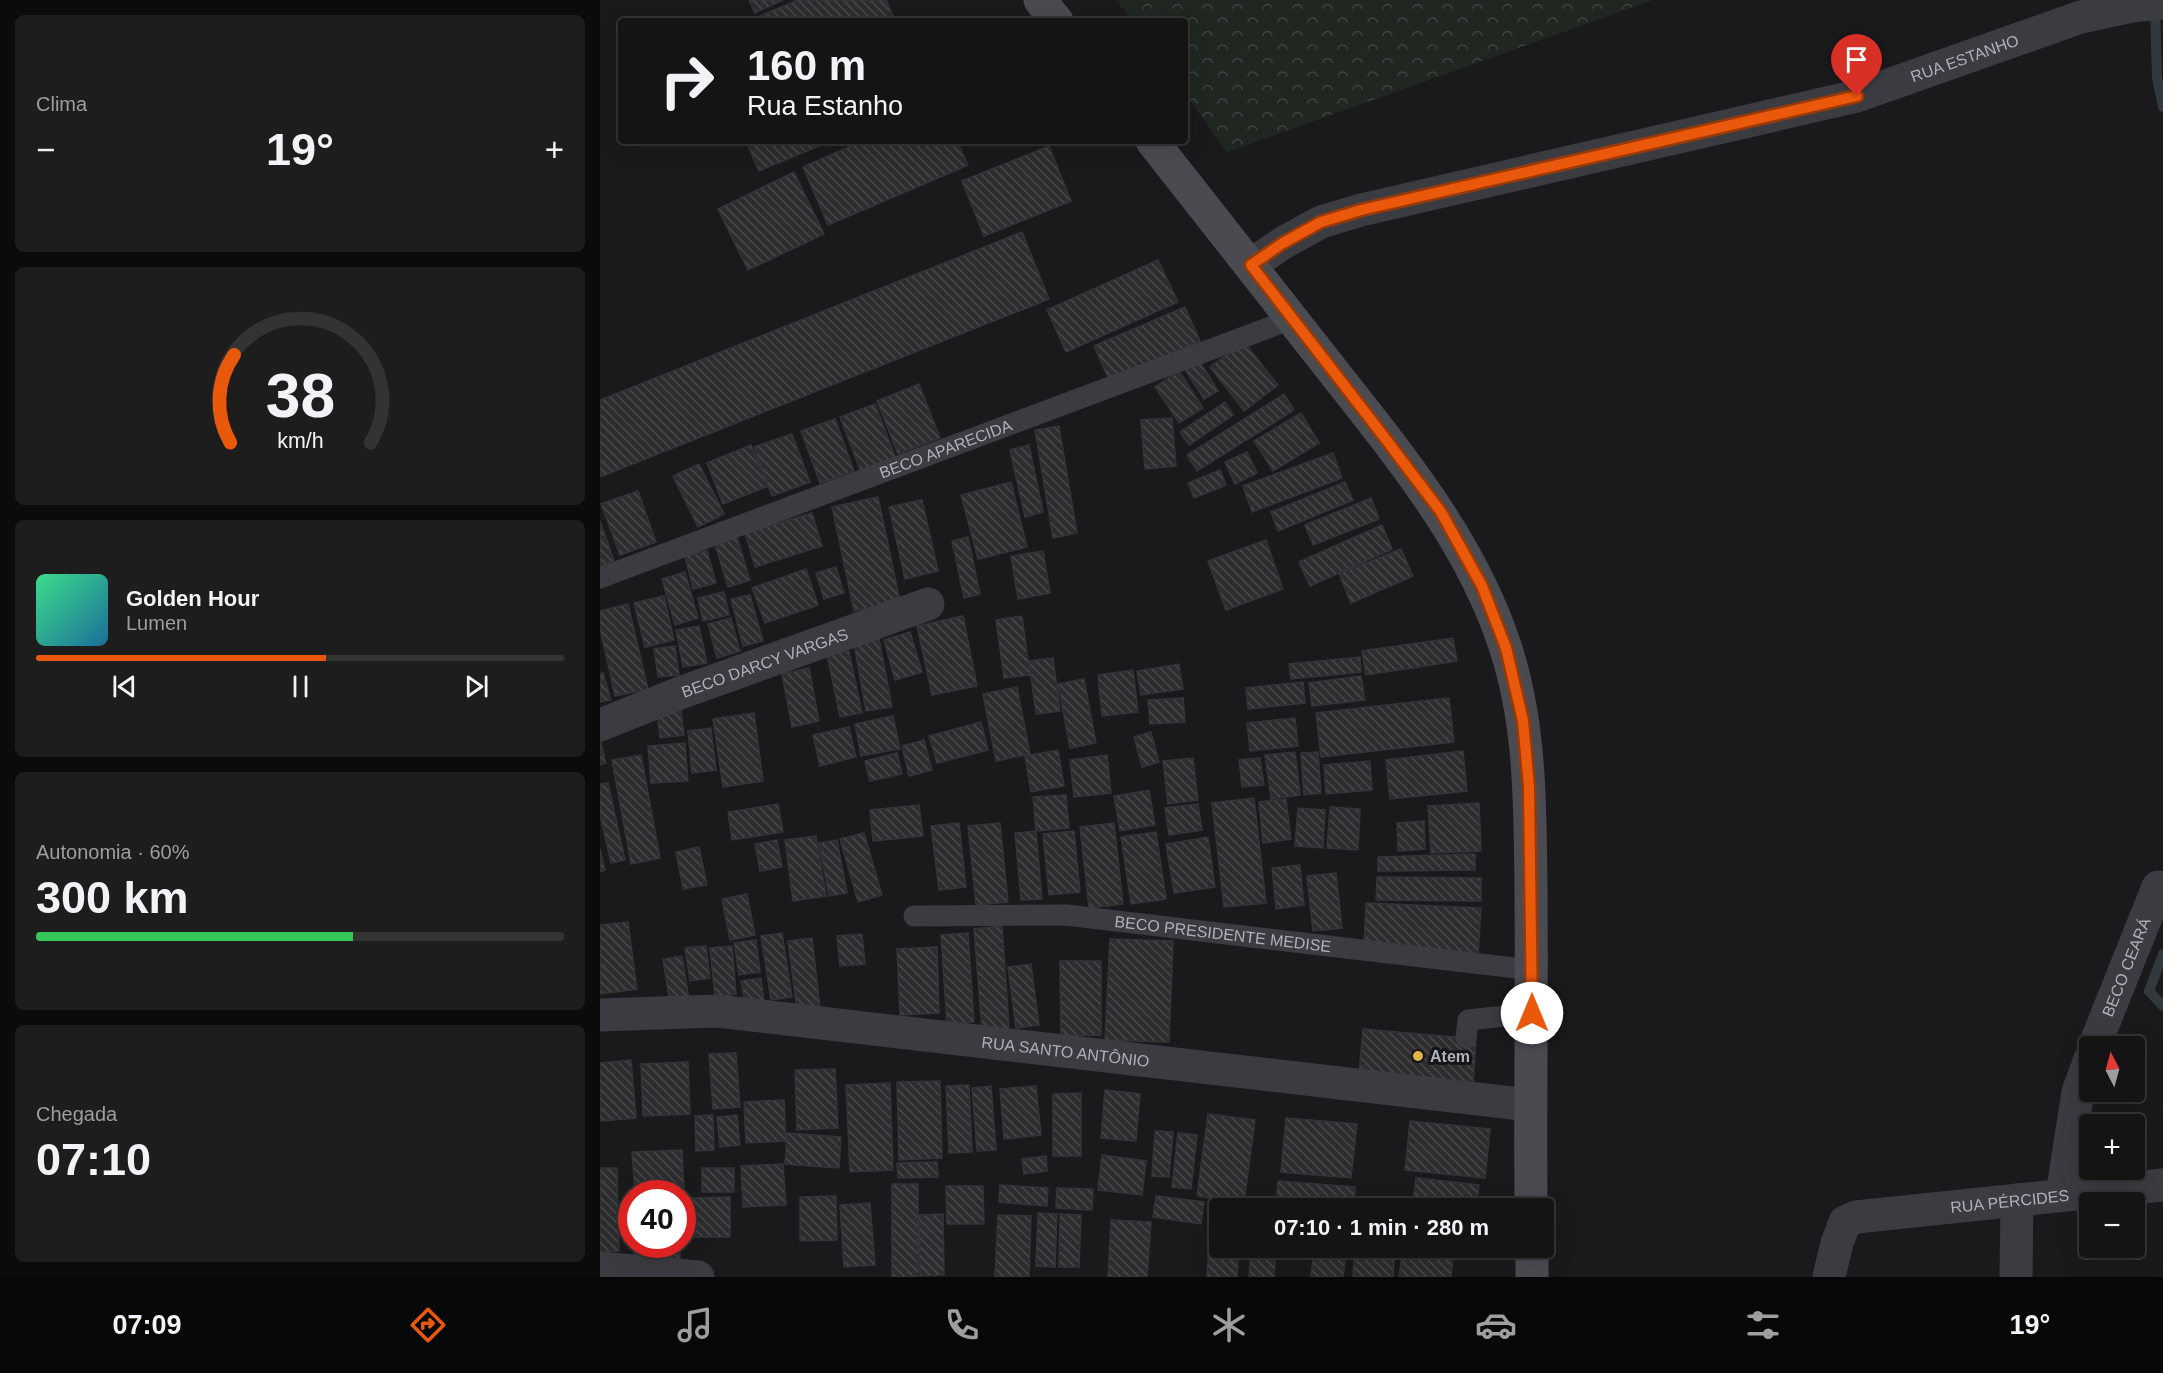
<!DOCTYPE html>
<html lang="pt">
<meta charset="utf-8">
<style>
:root{--surface:#141415;--page:#1d1d1e;--text:#f1f3f6;--muted:#9d9ea0;--line:#333334;--accent:#ea580c}
body{margin:0;font-family:Arial,sans-serif;background:var(--page);color:var(--text);height:100vh;display:flex;flex-direction:column;font-size:22px;white-space:nowrap}
*{box-sizing:border-box;margin:0}
p{font-size:20px;color:var(--muted)}
.icon{flex:none;width:33px;height:33px;fill:none;stroke:currentColor;stroke-width:2;stroke-linecap:round;stroke-linejoin:round}
.map{position:relative;flex:1;overflow:hidden}
.sheet{display:flex;flex-direction:column;gap:15px;padding:15px;background:#0b0b0c;width:600px}
.sheet>*{flex:none}
.hud{position:absolute;left:18px;top:18px;width:570px;height:126px;border-radius:6px;box-shadow:0 6px 24px #0002,0 0 0 2px var(--line);background:#141415;color:var(--text);overflow:hidden}
.needle{width:39px;rotate:354deg}
.tools{position:absolute;left:1479px;top:1036px;display:grid;gap:12px}
.tools a{display:grid;place-items:center;width:66px;height:66px;border-radius:6px;background:var(--surface);box-shadow:0 6px 24px #0002,0 0 0 2px var(--line);font-size:30px}
.speed{position:absolute;left:18px;top:1180px;display:flex;gap:12px;font-size:30px;font-weight:700;text-align:center}
.speed>*{display:grid;place-content:center;width:78px;height:78px;border-radius:50%;background:var(--surface);box-shadow:0 6px 24px #0002,0 0 0 2px var(--line);line-height:1}
.speed .limit{border:9px solid #d22;background:#fff;color:#111}
.pin{position:absolute;display:grid;place-items:center;width:51px;height:51px;color:#fff;margin:-62px -26px;border-radius:50% 50% 50% 0;rotate:-45deg;box-shadow:0 0 6px #0007}
.pin .icon{rotate:45deg}
.me{position:absolute;width:66px;margin:-33px;rotate:0deg;stroke-linejoin:round;filter:drop-shadow(0 0 4px #0008)}
.turn{display:flex;align-items:center;gap:21px;height:126px;padding:0 30px;font-size:27px}
.turn .icon{width:78px;height:78px;stroke-width:2.5}
.turn b{display:block;font-size:42px;line-height:51px}
.big{font-size:45px;font-weight:700;line-height:1.1}
.sheet .tile{flex:1;display:flex;flex-direction:column;justify-content:center;gap:9px;min-width:0;padding:0 21px;border-radius:9px;background:var(--page)}
.sheet .dial{align-items:center;gap:0}
.dial svg{height:156px;overflow:visible;fill:none;stroke:var(--line);stroke-width:7;stroke-linecap:round;text-anchor:middle}
.dial text{fill:var(--text);stroke:none}
.song{display:flex;align-items:center;gap:18px}
.cover{width:72px;height:72px;border-radius:9px;background:linear-gradient(135deg,hsl(150 70% 55%),hsl(200 70% 35%))}
.played{height:6px;border-radius:3px;background:linear-gradient(90deg,var(--accent) 55%,var(--line) 55%)}
.keys{display:flex;justify-content:space-around;direction:ltr}
.heat{display:flex;justify-content:space-between;align-items:center;font-size:33px;direction:ltr}
.charge{height:9px;border-radius:4px;background:linear-gradient(90deg,#34c759 60%,var(--line) 0)}
.trip{position:absolute;left:609px;top:1198px;width:345px;height:60px;border-radius:6px;background:var(--surface);box-shadow:0 6px 24px #0002,0 0 0 2px var(--line);font-weight:700;line-height:60px;text-align:center}
.tab-bar{display:flex;height:96px;justify-content:space-around;align-items:center;background:#080808;color:var(--muted)}
.tab-bar .icon{width:42px;height:42px}
.tab-bar .selected{color:var(--accent)}
.tab-bar b{font-size:27px;color:var(--text)}
main{display:flex;flex:1;min-height:0}
.map>svg:first-child{display:block}
.forest{fill:url(#forest-crowns)}
.lines{fill:none;stroke-linecap:round;stroke-linejoin:round}
.stream{stroke:#31393f;stroke-width:10}
.building{fill:url(#building-back-hatch);stroke:#343438;stroke-width:1.5}
.lane{stroke:#3b3c41;stroke-width:21}
.street{stroke:#3b3c41;stroke-width:33}
.secondary{stroke:#4a4b51;stroke-width:33}
.route-casing{stroke:#983908;stroke-width:15}
.route{stroke:#ea580c;stroke-width:10}
.poi-dot{fill:#e3b34b;stroke:#151517;stroke-width:2}
.labels{text-anchor:middle;stroke-width:6;stroke-linejoin:round;paint-order:stroke}
.street-label{font-size:16px;fill:#aeb1ba;stroke:#151517}
.poi-label{font-size:16px;font-weight:bold;fill:#aeb1ba;stroke:#151517;text-anchor:start}
</style>
<main>
<section class="sheet">
<div class="tile"><p>Clima</p>
<div class="heat"><a>−</a><b class="big">19°</b><a>+</a></div>
</div>
<div class="tile dial"><svg viewBox="0 0 100 80">
<path d="M14 69A42 42 0 1 1 86 69"/>
<path d="M14 69A42 42 0 0 1 16 24" stroke="#ea580c"/>
<text x="50" y="56" font-size="32" font-weight="700">38</text>
<text x="50" y="72" font-size="11">km/h</text>
</svg></div>
<div class="tile">
<div class="song"><i class="cover"></i><div><b>Golden Hour</b><p>Lumen</p></div></div>
<div class="played"></div>
<div class="keys"><svg class="icon" aria-label="previous" viewBox="0 0 24 24"><path d="M18 5L8 12l10 7zM5 5v14"/></svg><svg class="icon" aria-label="pause" viewBox="0 0 24 24"><path d="M8 5v14M16 5v14"/></svg><svg class="icon" aria-label="next" viewBox="0 0 24 24"><path d="M6 5l10 7-10 7zM19 5v14"/></svg></div>
</div>
<div class="tile"><p>Autonomia · 60%</p><b class="big">300 km</b><div class="charge"></div></div>
<div class="tile"><p>Chegada</p><b class="big">07:10</b></div>
</section>
<div class="map">
<svg width="1563" height="1277" viewBox="0 0 1563 1277">
<defs>
<pattern id="forest-crowns" width="20" height="18" patternUnits="userSpaceOnUse" patternTransform="scale(1.5)"><rect width="20" height="18" fill="#202721"/><path d="M2 6a3 3 0 1 1 6 0M12 15a3 3 0 1 1 6 0" fill="none" stroke="#3e443f"/></pattern>
<pattern id="building-back-hatch" width="6" height="6" patternUnits="userSpaceOnUse" patternTransform="scale(1.5)"><rect width="6" height="6" fill="#2d2d30"/><path d="M-1 5l2 2M0 0l6 6M5-1l2 2" fill="none" stroke="#49494c"/></pattern>
</defs>
<rect width="100%" height="100%" fill="#1a1a1c"/>
<path class="forest" d="M 517,0 L 1053,0 L 627,152 L 585,94 L 585,21 L 532,21 Z"/>
<g class="lines">
<path class="stream" d="M 1555,6 L 1557,78 L 1563,107
M 1563,954 L 1549,991 L 1563,1006"/>
</g>
<path class="building" d="M 149,0 L 183,0 L 155,13 Z
M 198,0 L 286,0 L 295,21 L 148,21 Z
M 146,141 L 231,141 L 159,171 Z
M 263,141 L 357,141 L 368,165 L 228,225 L 203,167 Z
M 449,146 L 471,201 L 384,236 L 362,181 Z
M 194,172 L 224,234 L 148,270 L 118,209 Z
M 422,232 L 449,299 L 0,477 L 0,400 Z
M 558,260 L 578,302 L 466,352 L 447,310 Z
M 585,307 L 600,341 L 509,380 L 494,346 Z
M 644,342 L 678,385 L 644,411 L 610,367 Z
M 598,359 L 618,391 L 604,399 L 584,368 Z
M 579,371 L 603,408 L 579,423 L 555,387 Z
M 319,384 L 340,438 L 298,454 L 277,401 Z
M 684,394 L 694,410 L 597,471 L 587,455 Z
M 625,402 L 633,415 L 589,445 L 580,432 Z
M 275,404 L 296,459 L 261,472 L 240,417 Z
M 701,413 L 719,443 L 673,471 L 654,441 Z
M 572,418 L 576,466 L 545,469 L 541,420 Z
M 235,419 L 254,471 L 220,483 L 201,431 Z
M 459,426 L 477,533 L 453,538 L 435,430 Z
M 192,434 L 210,482 L 172,496 L 154,447 Z
M 151,445 L 168,486 L 123,504 L 107,463 Z
M 429,445 L 443,512 L 425,517 L 410,450 Z
M 647,452 L 657,473 L 635,484 L 625,462 Z
M 733,453 L 742,478 L 652,512 L 643,486 Z
M 99,464 L 124,514 L 98,527 L 73,476 Z
M 620,470 L 626,485 L 594,498 L 588,483 Z
M 411,482 L 427,547 L 378,559 L 361,495 Z
M 745,482 L 753,500 L 678,531 L 671,512 Z
M 38,491 L 56,542 L 20,555 L 1,504 Z
M 278,497 L 300,601 L 254,611 L 232,507 Z
M 771,498 L 779,519 L 713,545 L 705,525 Z
M 322,500 L 338,571 L 305,579 L 289,507 Z
M 212,513 L 222,546 L 155,567 L 145,533 Z
M 0,521 L 14,561 L 0,566 Z
M 782,525 L 792,549 L 710,586 L 699,562 Z
M 136,534 L 150,580 L 128,587 L 114,541 Z
M 368,537 L 380,594 L 364,598 L 352,541 Z
M 666,540 L 683,589 L 626,610 L 608,561 Z
M 801,549 L 813,576 L 751,603 L 739,574 Z
M 107,551 L 116,583 L 93,589 L 85,556 Z
M 443,551 L 450,593 L 418,599 L 411,556 Z
M 236,567 L 244,593 L 224,599 L 216,573 Z
M 206,569 L 218,605 L 165,623 L 152,588 Z
M 85,572 L 98,618 L 75,625 L 62,579 Z
M 124,592 L 129,615 L 103,621 L 98,598 Z
M 150,595 L 163,641 L 143,646 L 131,599 Z
M 64,596 L 74,640 L 45,647 L 34,603 Z
M 28,604 L 48,689 L 15,696 L 0,628 L 0,611 Z
M 363,616 L 377,686 L 332,695 L 317,626 Z
M 422,616 L 430,675 L 404,678 L 396,620 Z
M 131,618 L 140,651 L 117,658 L 108,624 Z
M 99,626 L 107,663 L 83,667 L 76,630 Z
M 310,632 L 322,672 L 295,680 L 284,640 Z
M 853,638 L 857,661 L 766,675 L 762,651 Z
M 279,639 L 292,707 L 266,711 L 254,644 Z
M 75,646 L 79,675 L 58,677 L 54,649 Z
M 249,651 L 262,713 L 240,717 L 227,655 Z
M 760,657 L 761,672 L 691,679 L 689,664 Z
M 453,658 L 460,711 L 436,714 L 429,661 Z
M 579,664 L 583,689 L 541,695 L 537,671 Z
M 209,668 L 219,721 L 192,727 L 182,674 Z
M 533,670 L 538,712 L 502,716 L 498,675 Z
M 3,673 L 11,700 L 0,702 L 0,674 Z
M 761,676 L 765,700 L 712,706 L 709,683 Z
M 484,679 L 496,743 L 470,748 L 458,684 Z
M 703,682 L 705,703 L 648,709 L 646,688 Z
M 417,687 L 430,754 L 396,761 L 383,694 Z
M 583,698 L 585,722 L 550,724 L 548,700 Z
M 849,698 L 854,742 L 721,757 L 716,713 Z
M 81,710 L 84,735 L 60,738 L 57,712 Z
M 154,713 L 163,781 L 123,787 L 113,719 Z
M 293,716 L 300,749 L 261,756 L 255,724 Z
M 695,718 L 698,746 L 650,751 L 647,723 Z
M 381,722 L 388,750 L 337,763 L 329,736 Z
M 249,727 L 256,757 L 220,766 L 213,735 Z
M 111,728 L 116,770 L 92,773 L 88,731 Z
M 551,732 L 559,762 L 542,767 L 534,737 Z
M 0,740 L 6,763 L 0,765 Z
M 324,740 L 332,770 L 309,776 L 302,746 Z
M 85,743 L 88,781 L 51,783 L 48,746 Z
M 458,750 L 464,786 L 431,792 L 425,756 Z
M 863,751 L 867,791 L 790,799 L 786,760 Z
M 695,752 L 700,795 L 671,799 L 665,755 Z
M 718,752 L 721,793 L 704,795 L 701,753 Z
M 297,753 L 302,774 L 270,781 L 265,761 Z
M 41,755 L 60,858 L 31,864 L 12,760 Z
M 507,755 L 511,793 L 474,797 L 470,760 Z
M 593,758 L 598,800 L 568,804 L 563,761 Z
M 660,758 L 664,785 L 642,787 L 639,760 Z
M 770,761 L 772,790 L 726,794 L 724,765 Z
M 8,783 L 25,860 L 11,863 L 0,814 L 0,784 Z
M 549,790 L 555,825 L 520,831 L 514,796 Z
M 466,795 L 469,828 L 436,831 L 433,797 Z
M 654,798 L 666,903 L 624,907 L 612,803 Z
M 686,799 L 691,839 L 663,843 L 659,802 Z
M 879,803 L 881,851 L 831,853 L 828,806 Z
M 178,804 L 183,832 L 132,840 L 128,812 Z
M 598,804 L 602,830 L 569,835 L 565,808 Z
M 319,805 L 323,836 L 273,841 L 270,810 Z
M 730,807 L 760,809 L 758,850 L 727,848 Z
M 698,808 L 725,810 L 723,848 L 695,846 Z
M 824,821 L 825,849 L 798,851 L 797,823 Z
M 359,823 L 366,887 L 339,890 L 331,826 Z
M 400,823 L 408,902 L 376,905 L 368,826 Z
M 514,823 L 523,904 L 489,908 L 480,827 Z
M 436,831 L 442,899 L 421,900 L 415,833 Z
M 474,831 L 480,892 L 449,895 L 443,834 Z
M 556,832 L 566,899 L 531,904 L 521,837 Z
M 264,833 L 282,895 L 258,902 L 240,839 Z
M 216,836 L 226,896 L 193,901 L 185,840 Z
M 608,837 L 615,887 L 574,893 L 566,844 Z
M 177,840 L 182,867 L 160,871 L 155,844 Z
M 237,840 L 247,893 L 229,896 L 219,843 Z
M 99,847 L 107,885 L 83,889 L 76,852 Z
M 0,849 L 5,870 L 0,872 Z
M 875,854 L 875,870 L 778,871 L 778,857 Z
M 700,865 L 704,905 L 676,909 L 672,868 Z
M 736,873 L 742,928 L 713,931 L 707,876 Z
M 777,877 L 881,878 L 881,901 L 776,900 Z
M 147,894 L 155,935 L 130,940 L 122,899 Z
M 766,903 L 881,908 L 878,955 L 764,949 Z
M 28,922 L 37,989 L 0,994 L 0,925 Z
M 402,926 L 409,1028 L 382,1030 L 374,929 Z
M 182,933 L 192,997 L 171,1000 L 161,936 Z
M 368,933 L 374,1022 L 347,1025 L 341,935 Z
M 262,934 L 265,964 L 240,966 L 237,936 Z
M 212,938 L 220,1007 L 197,1010 L 188,941 Z
M 510,939 L 573,941 L 569,1042 L 505,1040 Z
M 156,940 L 160,972 L 139,975 L 134,943 Z
M 106,946 L 110,978 L 90,981 L 85,948 Z
M 132,946 L 136,994 L 115,997 L 110,948 Z
M 337,947 L 339,1013 L 300,1015 L 297,949 Z
M 82,956 L 89,999 L 70,1003 L 63,959 Z
M 460,961 L 501,961 L 501,1035 L 461,1036 Z
M 431,964 L 439,1025 L 416,1028 L 408,967 Z
M 161,978 L 164,1001 L 145,1004 L 141,981 Z
M 763,1029 L 876,1039 L 873,1084 L 759,1074 Z
M 136,1053 L 140,1107 L 113,1109 L 109,1054 Z
M 31,1060 L 36,1118 L 0,1121 L 0,1063 Z
M 88,1062 L 90,1114 L 43,1116 L 41,1064 Z
M 235,1069 L 238,1128 L 197,1130 L 195,1070 Z
M 340,1081 L 342,1158 L 299,1160 L 297,1082 Z
M 290,1083 L 293,1170 L 250,1172 L 246,1085 Z
M 369,1085 L 372,1152 L 349,1153 L 346,1086 Z
M 391,1086 L 396,1150 L 377,1151 L 372,1088 Z
M 436,1086 L 441,1135 L 404,1139 L 400,1089 Z
M 505,1090 L 540,1094 L 536,1141 L 501,1138 Z
M 481,1093 L 481,1156 L 453,1156 L 453,1094 Z
M 184,1100 L 186,1141 L 146,1143 L 144,1102 Z
M 608,1114 L 655,1120 L 644,1202 L 597,1196 Z
M 113,1115 L 114,1150 L 96,1151 L 95,1116 Z
M 137,1115 L 140,1145 L 120,1147 L 117,1117 Z
M 686,1118 L 757,1124 L 751,1178 L 681,1172 Z
M 810,1121 L 890,1129 L 885,1178 L 805,1170 Z
M 555,1131 L 573,1132 L 569,1177 L 552,1176 Z
M 187,1133 L 241,1137 L 239,1168 L 185,1164 Z
M 578,1133 L 597,1135 L 591,1189 L 572,1187 Z
M 82,1150 L 85,1212 L 82,1212 L 82,1194 L 35,1194 L 32,1152 Z
M 502,1155 L 546,1161 L 542,1195 L 498,1190 Z
M 446,1156 L 447,1171 L 424,1174 L 422,1159 Z
M 337,1162 L 338,1177 L 298,1178 L 297,1163 Z
M 183,1164 L 186,1205 L 143,1207 L 141,1166 Z
M 0,1168 L 17,1168 L 19,1251 L 0,1252 Z
M 102,1168 L 134,1168 L 134,1192 L 102,1192 Z
M 816,1178 L 879,1185 L 876,1209 L 812,1209 Z
M 678,1181 L 755,1187 L 754,1209 L 676,1209 Z
M 292,1184 L 318,1184 L 318,1277 L 292,1277 Z
M 400,1185 L 448,1188 L 447,1206 L 399,1202 Z
M 346,1186 L 383,1186 L 384,1224 L 347,1224 Z
M 457,1188 L 493,1189 L 492,1210 L 456,1208 Z
M 236,1196 L 237,1240 L 200,1241 L 200,1197 Z
M 556,1196 L 604,1202 L 601,1224 L 553,1217 Z
M 130,1197 L 130,1237 L 90,1237 L 90,1198 Z
M 270,1203 L 275,1265 L 244,1267 L 240,1205 Z
M 612,1205 L 647,1209 L 620,1209 L 620,1237 L 609,1237 Z
M 438,1213 L 457,1214 L 455,1267 L 436,1266 Z
M 343,1214 L 344,1275 L 320,1276 L 319,1215 Z
M 460,1214 L 481,1215 L 479,1267 L 459,1267 Z
M 398,1215 L 431,1216 L 429,1277 L 395,1277 Z
M 511,1220 L 551,1222 L 547,1277 L 508,1277 Z
M 34,1245 L 80,1245 L 80,1259 L 34,1260 Z
M 609,1245 L 620,1246 L 620,1248 L 639,1248 L 637,1277 L 607,1277 Z
M 651,1248 L 676,1248 L 674,1277 L 649,1277 Z
M 755,1248 L 795,1248 L 793,1277 L 753,1277 Z
M 803,1248 L 854,1248 L 851,1277 L 799,1277 Z
M 714,1249 L 746,1253 L 743,1277 L 711,1277 Z"/>
<g class="lines">
<g class="lane">
<path id="s1" d="M 0,578 L 692,319"/>
<path id="s2" d="M 314,916 L 466,915 L 932,970"/>
<path d="M 866,1038 L 868,1020 L 932,1013"/>
</g>
<g class="street">
<path id="s3" d="M 651,265 L 683,243 L 721,222 L 761,210 L 1257,96 L 1481,17 L 1532,6 L 1563,3"/>
<path id="s4" d="M 0,725 L 80,693 L 328,604"/>
<path id="s5" d="M 0,1015 L 117,1011 L 930,1105"/>
<path id="s6" d="M 1494,1047 L 1558,887"/>
<path d="M 1462,1195 L 1478,1092 L 1490,1059"/>
<path d="M 0,1268 L 98,1277"/>
<path id="s7" d="M 1229,1277 L 1237,1243 L 1245,1222 L 1256,1217 L 1563,1185"/>
<path d="M 1416,1277 L 1417,1200"/>
</g>
<path class="secondary" d="M 440,0 L 457,21
M 552,141 C 611,216 670,291 729,366 C 797,453 870,539 905,646 C 931,724 930,807 931,888 C 932,995 930,1102 931,1209
M 932,1248 L 932,1277"/>
</g>
<g class="lines">
<g class="route-casing">
<path id="route" d="M 932,1013 L 929,787 L 923,721 L 906,648 L 882,586 L 841,512 L 778,429 L 651,265 L 683,243 L 721,222 L 761,210 L 1257,96"/>
</g>
<use href="#route" class="route"/>
</g>
<circle class="poi-dot" cx="818" cy="1056" r="6"/>
<g class="labels">
<g class="street-label">
<text dy="6" stroke="none"><textPath href="#s3" startOffset="747">RUA ESTANHO</textPath></text>
<text dy="6" stroke="none"><textPath href="#s1" startOffset="369">BECO APARECIDA</textPath></text>
<text dy="6" stroke="none"><textPath href="#s4" startOffset="176">BECO DARCY VARGAS</textPath></text>
<text dy="6" stroke="none"><textPath href="#s2" startOffset="310">BECO PRESIDENTE MEDISE</textPath></text>
<text dy="6" stroke="none"><textPath href="#s6" startOffset="86">BECO CEARÁ</textPath></text>
<text dy="6" stroke="none"><textPath href="#s5" startOffset="468">RUA SANTO ANTÔNIO</textPath></text>
<text dy="6" stroke="none"><textPath href="#s7" startOffset="224">RUA PÉRCIDES</textPath></text>
</g>
<g class="poi-label">
<text x="830" y="1062">Atem</text>
</g>
</g>
</svg>
<div class="tools">
<a><svg class="needle" viewBox="-14 -14 28 28"><path d="M0-13l5 13h-10z" fill="#e53935"/><path d="M0 13l5-13h-10z" fill="#9d9ea0"/></svg></a>
<a>+</a>
<a>−</a>
</div>
<div class="speed"><div class="limit">40</div></div>
<div class="pin" style="left:1257px;top:96px;background:#d93025"><svg class="icon" aria-label="arrive" viewBox="0 0 24 24"><path d="M6 21V4h12l-3 4 3 4H6"/></svg></div>
<svg class="me" style="left:932px;top:1013px" viewBox="-20 -20 40 40"><circle r="19" fill="#fff"/><path d="M0-13L10 11 0 6-10 11z" fill="#ea580c"/></svg>
<div class="trip">07:10 · 1 min · 280 m</div>
<div class="hud">
<div class="turn"><svg class="icon" aria-label="right" viewBox="0 0 24 24"><path d="M7 20v-9h11M14 6l5 5-5 5"/></svg><div><b>160 m</b>Rua Estanho</div></div>
</div>
</div>
</main>
<nav class="tab-bar">
<b>07:09</b>
<svg class="icon selected" aria-label="directions" viewBox="0 0 24 24"><path d="M12 3l9 9-9 9-9-9zM9 14v-3h6M13 9l2 2-2 2"/></svg>
<svg class="icon" aria-label="music" viewBox="0 0 24 24"><path d="M9 18V5l10-2v13"/><circle cx="6" cy="18" r="3"/><circle cx="16" cy="16" r="3"/></svg>
<svg class="icon" aria-label="phone" viewBox="0 0 24 24"><path d="M5 4h4l2 5-3 2q2 4 5 5l2-3 5 2v4C11 20 4 13 5 4z"/></svg>
<svg class="icon" aria-label="climate" viewBox="0 0 24 24"><path d="M12 3v18M4 7l16 10M4 17L20 7"/></svg>
<svg class="icon" aria-label="car" viewBox="0 0 24 24"><path d="M5 17H2v-5l4-1 3-4h7l3 4 3 1v5h-3M9 17h6M6 11h13"/><circle cx="7" cy="17" r="2"/><circle cx="17" cy="17" r="2"/></svg>
<svg class="icon" aria-label="filters" viewBox="0 0 24 24"><path d="M4 7h16M4 17h16"/><circle cx="9" cy="7" r="2"/><circle cx="15" cy="17" r="2"/></svg>
<b>19°</b>
</nav>
